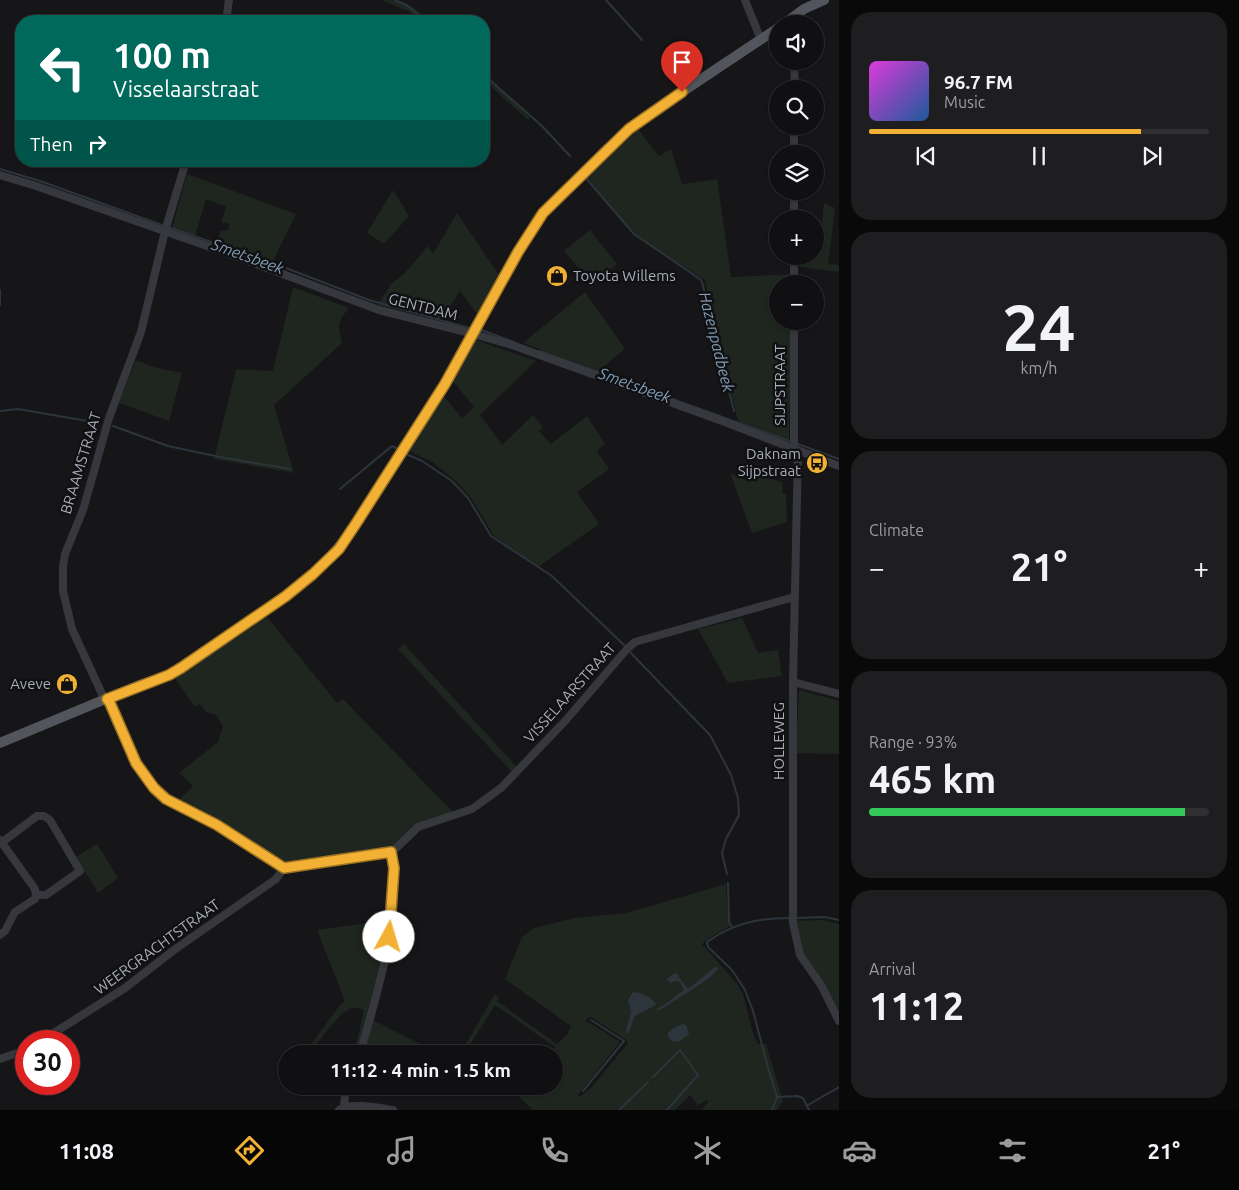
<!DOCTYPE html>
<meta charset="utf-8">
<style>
:root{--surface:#101012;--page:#1e1e20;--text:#f1f3f6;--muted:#9c9d9f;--line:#303032;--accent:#f2b134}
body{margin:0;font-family:Ubuntu,sans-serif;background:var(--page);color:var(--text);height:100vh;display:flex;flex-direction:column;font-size:19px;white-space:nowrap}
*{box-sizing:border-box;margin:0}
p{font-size:16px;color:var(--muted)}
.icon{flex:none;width:28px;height:28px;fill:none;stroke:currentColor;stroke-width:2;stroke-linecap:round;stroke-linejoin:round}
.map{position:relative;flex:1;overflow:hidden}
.panel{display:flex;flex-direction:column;gap:12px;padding:12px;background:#09090a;width:400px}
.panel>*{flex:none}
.top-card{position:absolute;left:15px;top:15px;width:475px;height:152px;border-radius:20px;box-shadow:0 1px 4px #0004,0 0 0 1px var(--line);background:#00695c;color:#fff;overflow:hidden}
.buttons{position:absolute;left:769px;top:15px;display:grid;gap:10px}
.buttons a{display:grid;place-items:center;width:55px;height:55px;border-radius:50%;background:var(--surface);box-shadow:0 1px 4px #0004,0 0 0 1px var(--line);font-size:25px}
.speed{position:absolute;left:15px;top:1030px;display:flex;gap:10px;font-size:25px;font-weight:700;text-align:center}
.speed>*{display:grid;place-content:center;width:65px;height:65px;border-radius:50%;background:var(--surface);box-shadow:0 1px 4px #0004,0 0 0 1px var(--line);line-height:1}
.speed .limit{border:8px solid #d22;background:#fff;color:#111}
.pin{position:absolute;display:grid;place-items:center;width:42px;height:42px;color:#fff;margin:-51px -21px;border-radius:50% 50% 50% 0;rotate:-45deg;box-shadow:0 0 5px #0007}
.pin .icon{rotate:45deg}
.me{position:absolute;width:55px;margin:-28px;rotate:6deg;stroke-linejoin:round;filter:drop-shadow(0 0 4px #0008)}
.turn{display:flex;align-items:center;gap:18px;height:105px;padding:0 15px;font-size:22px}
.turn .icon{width:65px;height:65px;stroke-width:2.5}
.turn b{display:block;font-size:35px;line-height:42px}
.then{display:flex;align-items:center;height:48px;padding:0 15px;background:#0003;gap:10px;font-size:19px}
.big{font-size:38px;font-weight:600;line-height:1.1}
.panel .widget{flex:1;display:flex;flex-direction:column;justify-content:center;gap:8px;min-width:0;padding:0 18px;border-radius:20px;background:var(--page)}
.panel .dial{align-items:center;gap:0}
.dial b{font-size:65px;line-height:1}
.song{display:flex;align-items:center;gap:15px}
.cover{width:60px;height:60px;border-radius:8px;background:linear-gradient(135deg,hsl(300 70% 55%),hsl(210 70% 35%))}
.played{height:5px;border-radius:2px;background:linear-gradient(90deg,var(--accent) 80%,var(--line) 80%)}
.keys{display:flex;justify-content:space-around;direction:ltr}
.heat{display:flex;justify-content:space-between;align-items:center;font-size:28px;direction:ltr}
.charge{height:8px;border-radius:4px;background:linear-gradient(90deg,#34c759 93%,var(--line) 0)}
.trip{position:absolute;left:278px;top:1045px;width:285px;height:50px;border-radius:25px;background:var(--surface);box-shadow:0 1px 4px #0004,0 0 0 1px var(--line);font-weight:600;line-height:50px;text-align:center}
.dock{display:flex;height:80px;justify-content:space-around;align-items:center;background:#060607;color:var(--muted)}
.dock .icon{width:35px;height:35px}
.dock .active{color:var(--accent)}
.dock b{font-size:22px;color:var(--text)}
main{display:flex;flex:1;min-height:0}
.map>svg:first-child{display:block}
.green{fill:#1e261f;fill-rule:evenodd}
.water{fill:#2c353c}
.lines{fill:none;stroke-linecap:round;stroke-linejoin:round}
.stream{stroke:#2c353c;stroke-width:2}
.minor{stroke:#37383d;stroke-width:8}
.major{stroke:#53555c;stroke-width:10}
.route-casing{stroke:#9d7322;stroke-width:12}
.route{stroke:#f2b134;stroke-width:9}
.labels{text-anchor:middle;stroke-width:5;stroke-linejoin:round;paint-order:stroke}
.poi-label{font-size:15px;fill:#a8adb8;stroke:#111113;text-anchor:end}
.street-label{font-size:15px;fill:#a8adb8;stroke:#111113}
.water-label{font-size:16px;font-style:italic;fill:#7f9bb3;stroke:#111113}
</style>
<main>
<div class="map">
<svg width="839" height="1110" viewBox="0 0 839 1110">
<rect width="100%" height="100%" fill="#161618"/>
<path class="green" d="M 381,0 C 408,0 410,5 430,21 L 420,21 L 410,12 Z
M 484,71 L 530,118 L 528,120 L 484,80 Z
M 638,129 L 659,156 L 671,149 L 682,184 L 717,179 L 731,277 L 792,274 L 792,284 L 778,284 L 778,321 L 791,321 L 789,442 L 738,421 L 705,280 L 639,237 L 619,216 L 587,177 Z
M 187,174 L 296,214 L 273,261 L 217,243 L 221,230 L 227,231 L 230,224 L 221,222 L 226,207 L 206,199 L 195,236 L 172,228 Z
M 393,190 L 409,216 L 384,244 L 367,233 Z
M 824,203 L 835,208 L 828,264 L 839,265 L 839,272 L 800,267 L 800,256 L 815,256 L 815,224 L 822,224 Z
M 457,213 L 499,275 L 478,315 L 460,291 L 441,320 L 378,305 L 391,284 L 404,274 L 428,246 L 433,254 Z
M 590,230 L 617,264 L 590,288 L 578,273 L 581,271 L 564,251 Z
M 293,287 L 349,308 C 337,322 338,325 342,343 L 274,405 L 294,473 L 214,459 L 236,369 L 273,371 Z
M 585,292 L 625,349 L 598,371 L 523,343 Z
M 476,340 L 536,361 L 480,415 L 502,445 L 533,415 L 543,427 L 539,431 L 551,444 L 587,416 L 605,444 L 597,451 L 609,469 L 577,492 L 599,524 L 538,567 L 494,536 L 471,498 L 457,482 L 434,463 L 409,451 L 443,395 L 462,418 L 474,407 L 453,381 Z
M 136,360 L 153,367 L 182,373 L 169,421 L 119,403 Z
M 730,473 L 751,482 L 755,475 L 783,482 L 782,493 L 786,494 L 787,522 L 752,533 Z
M 267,617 L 337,703 L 343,699 L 453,812 L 415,825 L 391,848 L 387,850 L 288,863 L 278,859 L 209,816 L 179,800 L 193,786 L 179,773 L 218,742 L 223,726 L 215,714 L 207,713 L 200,704 L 195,707 L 175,678 Z
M 742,618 L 758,653 L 778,650 L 782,676 L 728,683 L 698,629 Z
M 404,644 L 516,766 L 512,772 L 398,649 Z
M 799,690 L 839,701 L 839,754 L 796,753 Z
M 97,844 L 118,878 L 98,893 L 76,857 Z
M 726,884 L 728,922 L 730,926 L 712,936 L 702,944 C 716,961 732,975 743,994 L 754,1037 L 758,1044 L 766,1044 L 783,1101 L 777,1110 L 702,1110 L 708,1102 L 707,1100 L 698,1105 L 690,1095 L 675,1110 L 533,1110 L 519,1097 L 526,1088 L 525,1086 L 554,1086 L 554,1054 L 549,1054 L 555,1047 L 495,1005 L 464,1054 L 460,1054 L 495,994 L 499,998 L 497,1001 L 557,1044 L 567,1035 L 571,1026 L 505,979 L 522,937 L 534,928 L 575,918 L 626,913 ZM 591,1017 L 626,1040 L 628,1043 L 591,1088 L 579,1097 L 578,1095 L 620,1042 L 585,1020 Z
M 389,920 L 384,953 L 359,1052 L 355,1050 L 364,1010 C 359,1008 354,1007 349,1009 C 338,1014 317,1044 309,1054 L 304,1054 L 340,1005 L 345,1001 L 317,930 Z
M 823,920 L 839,924 L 839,1014 L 802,952 L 796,921 Z
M 373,1020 L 440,1054 L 364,1054 Z"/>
<path class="water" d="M 715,967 L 719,968 L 708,979 L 665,1007 L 659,1010 L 656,1009 L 664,1005 L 684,990 L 680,982 L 676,981 L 670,983 L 667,979 L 675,973 L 678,974 L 680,979 L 688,989 Z
M 633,992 C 640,992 653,998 656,1004 L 654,1006 L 635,1016 L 628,1034 L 626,1032 L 631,1012 L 628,1000 Z
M 682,1024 L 686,1025 L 689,1034 L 679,1042 L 671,1041 L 668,1036 L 668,1033 L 672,1029 Z"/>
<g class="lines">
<path class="stream" d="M 395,0 L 408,6 L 425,21
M 606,0 L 642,40
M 484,75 L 542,126 L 570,156
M 0,169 L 40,181 L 162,225
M 585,177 L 634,234 L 700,279 L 702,282 L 734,411
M 171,228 L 286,268 L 369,300 L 469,328
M 0,290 L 0,305
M 481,330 L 514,342
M 540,351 L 789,441
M 0,411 L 18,409 L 99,423
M 113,426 L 168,446 L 220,457 L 290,469
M 798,444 L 839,459
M 406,454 L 422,461 L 452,481 L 468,498 L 491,536 L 552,576 L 625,646
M 340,489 L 392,446 L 398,449
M 628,650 L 710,735 L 731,775 L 738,798 L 739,815 L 726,839 L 722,853 L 727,874
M 728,883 L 729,922 L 732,927
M 796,918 L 824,917 L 839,920
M 653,1077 L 680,1050 L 698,1075 L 667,1110
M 583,1091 L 624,1041 L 591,1020
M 777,1097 L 797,1096 L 803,1098 L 809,1110
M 808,1105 L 839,1087
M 619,1110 L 648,1082
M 772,1110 L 777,1097 L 767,1064 L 753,1011 L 745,990 L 732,970 L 708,947 L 707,942 C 733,923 759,918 791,918"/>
<path class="minor" d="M 745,0 L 761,40
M 226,21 L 229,0
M 794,61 L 795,89
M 794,154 L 794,126
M 186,161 L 165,231 L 141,332 L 109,418 L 83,510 L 65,554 L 63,567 L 63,591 L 72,629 L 102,694 L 110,703 L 136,763 L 155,788 L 165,799 L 217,825 L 284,868 L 391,853 L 418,827 L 472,809 L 501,788 L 566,720 L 627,649 L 635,642 L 794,597
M 0,175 L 36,186 L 224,252 L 379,310 L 466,332 L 512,345 L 722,421 L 839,466
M 794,219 L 794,191
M 794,284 L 794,256
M 794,449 L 794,321
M 798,451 L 793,682 L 793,923 L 800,955 L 821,985 L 839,1021
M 793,682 L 839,694
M 0,840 L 35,889 L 36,895 L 35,899 L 15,912 L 5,931 L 0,935
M 1,843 L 37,816 L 44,816 L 50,820 L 80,871 L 46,895 L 36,895
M 41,1041 L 125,988 L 174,950 L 276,879 L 284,868
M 360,1054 C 376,996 404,912 391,853
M 0,1059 L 26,1050
M 344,1106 L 346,1086
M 339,1110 C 349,1102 380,1108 393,1110"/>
<path class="major" d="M 784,24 L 804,9 L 824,0
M 0,743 L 137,686 L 169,675 L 286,596 L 324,564 L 350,534 L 429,411 L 457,364 L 518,252 L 543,213 L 607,149 L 643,118 L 778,28"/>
</g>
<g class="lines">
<g class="route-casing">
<path id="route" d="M 389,937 L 394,868 L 391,852 L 284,868 L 217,825 L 166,799 L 154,788 L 136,763 L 110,703 L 107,699 L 169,675 L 181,668 L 286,596 L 313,574 L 339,549 L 357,522 L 445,384 L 518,252 L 543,213 L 629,129 L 682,92"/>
</g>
<use href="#route" class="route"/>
</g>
<defs>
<g id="shop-disc" transform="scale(1.125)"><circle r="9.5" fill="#f2b134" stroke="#111113"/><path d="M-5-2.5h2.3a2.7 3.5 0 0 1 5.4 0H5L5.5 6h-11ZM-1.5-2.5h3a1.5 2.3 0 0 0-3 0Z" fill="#111"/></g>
<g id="bus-disc" transform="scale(1.125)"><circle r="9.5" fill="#f2b134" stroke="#111113"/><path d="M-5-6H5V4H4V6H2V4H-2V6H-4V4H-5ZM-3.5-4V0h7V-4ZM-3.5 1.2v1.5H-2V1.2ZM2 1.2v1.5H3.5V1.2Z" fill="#111"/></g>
</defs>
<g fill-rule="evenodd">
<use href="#shop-disc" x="557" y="276"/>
<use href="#bus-disc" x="817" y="463"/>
<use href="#shop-disc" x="67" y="684"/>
</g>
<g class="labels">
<g class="poi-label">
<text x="573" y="281" text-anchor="start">Toyota Willems</text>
<text x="801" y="459">Daknam<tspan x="801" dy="17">Sijpstraat</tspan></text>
<text x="51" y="689">Aveve</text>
</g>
<g class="street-label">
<text transform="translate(423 307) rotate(14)" y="5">GENTDAM</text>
<text transform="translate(780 385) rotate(-90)" y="5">SIJPSTRAAT</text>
<text transform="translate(81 463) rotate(-73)" y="5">BRAAMSTRAAT</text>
<text transform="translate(570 693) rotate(-48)" y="5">VISSELAARSTRAAT</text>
<text transform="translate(779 741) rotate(-90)" y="5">HOLLEWEG</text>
<text transform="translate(157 947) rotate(-36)" y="5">WEERGRACHTSTRAAT</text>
</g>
<g class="water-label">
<text transform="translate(248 256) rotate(20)" y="6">Smetsbeek</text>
<text transform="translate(717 342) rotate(76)" y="6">Hazenpadbeek</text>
<text transform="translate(635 385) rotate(20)" y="6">Smetsbeek</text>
</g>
</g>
</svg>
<div class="buttons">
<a><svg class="icon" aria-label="sound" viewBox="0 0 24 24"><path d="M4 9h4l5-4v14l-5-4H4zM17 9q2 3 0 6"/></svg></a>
<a><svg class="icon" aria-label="search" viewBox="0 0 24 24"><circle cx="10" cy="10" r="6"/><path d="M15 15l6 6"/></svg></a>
<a><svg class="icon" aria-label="layers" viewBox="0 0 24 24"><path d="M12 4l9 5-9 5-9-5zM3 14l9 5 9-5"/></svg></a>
<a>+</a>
<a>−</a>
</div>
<div class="speed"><div class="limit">30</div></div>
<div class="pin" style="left:682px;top:92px;background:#d93025"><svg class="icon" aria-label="arrive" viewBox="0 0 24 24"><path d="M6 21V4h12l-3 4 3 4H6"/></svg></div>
<svg class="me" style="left:389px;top:937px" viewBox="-20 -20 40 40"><circle r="19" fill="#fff"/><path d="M0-13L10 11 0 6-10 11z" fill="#f2b134"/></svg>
<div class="trip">11:12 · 4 min · 1.5 km</div>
<div class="top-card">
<div class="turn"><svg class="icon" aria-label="left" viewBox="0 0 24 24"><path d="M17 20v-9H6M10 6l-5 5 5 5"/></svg><div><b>100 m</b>Visselaarstraat</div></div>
<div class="then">Then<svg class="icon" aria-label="right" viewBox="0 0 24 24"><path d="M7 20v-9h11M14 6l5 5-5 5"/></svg></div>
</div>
</div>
<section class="panel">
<div class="widget">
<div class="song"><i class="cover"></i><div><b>96.7 FM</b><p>Music</p></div></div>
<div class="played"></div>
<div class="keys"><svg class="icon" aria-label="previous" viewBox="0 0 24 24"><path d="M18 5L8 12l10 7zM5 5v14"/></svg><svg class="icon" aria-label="pause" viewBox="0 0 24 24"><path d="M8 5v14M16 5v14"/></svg><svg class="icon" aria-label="next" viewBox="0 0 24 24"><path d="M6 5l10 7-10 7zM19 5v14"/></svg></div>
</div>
<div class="widget dial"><b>24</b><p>km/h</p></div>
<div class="widget"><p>Climate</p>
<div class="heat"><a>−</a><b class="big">21°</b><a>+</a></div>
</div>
<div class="widget"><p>Range · 93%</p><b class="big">465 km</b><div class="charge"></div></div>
<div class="widget"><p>Arrival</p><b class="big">11:12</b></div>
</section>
</main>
<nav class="dock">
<b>11:08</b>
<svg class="icon active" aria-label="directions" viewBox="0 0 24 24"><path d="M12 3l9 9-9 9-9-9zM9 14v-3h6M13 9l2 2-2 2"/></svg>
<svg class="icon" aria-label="music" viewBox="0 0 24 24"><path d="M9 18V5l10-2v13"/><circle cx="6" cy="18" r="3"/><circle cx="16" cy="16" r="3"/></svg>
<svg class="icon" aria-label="phone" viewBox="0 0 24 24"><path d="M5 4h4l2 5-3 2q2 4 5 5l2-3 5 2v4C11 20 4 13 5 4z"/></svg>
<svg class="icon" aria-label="climate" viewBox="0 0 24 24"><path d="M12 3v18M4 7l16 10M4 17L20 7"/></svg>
<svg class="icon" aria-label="car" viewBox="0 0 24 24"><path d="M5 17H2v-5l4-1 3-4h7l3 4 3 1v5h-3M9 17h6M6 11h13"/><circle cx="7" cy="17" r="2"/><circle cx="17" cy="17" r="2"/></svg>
<svg class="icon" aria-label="filters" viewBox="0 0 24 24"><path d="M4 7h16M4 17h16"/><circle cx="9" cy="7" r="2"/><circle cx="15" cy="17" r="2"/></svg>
<b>21°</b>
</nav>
